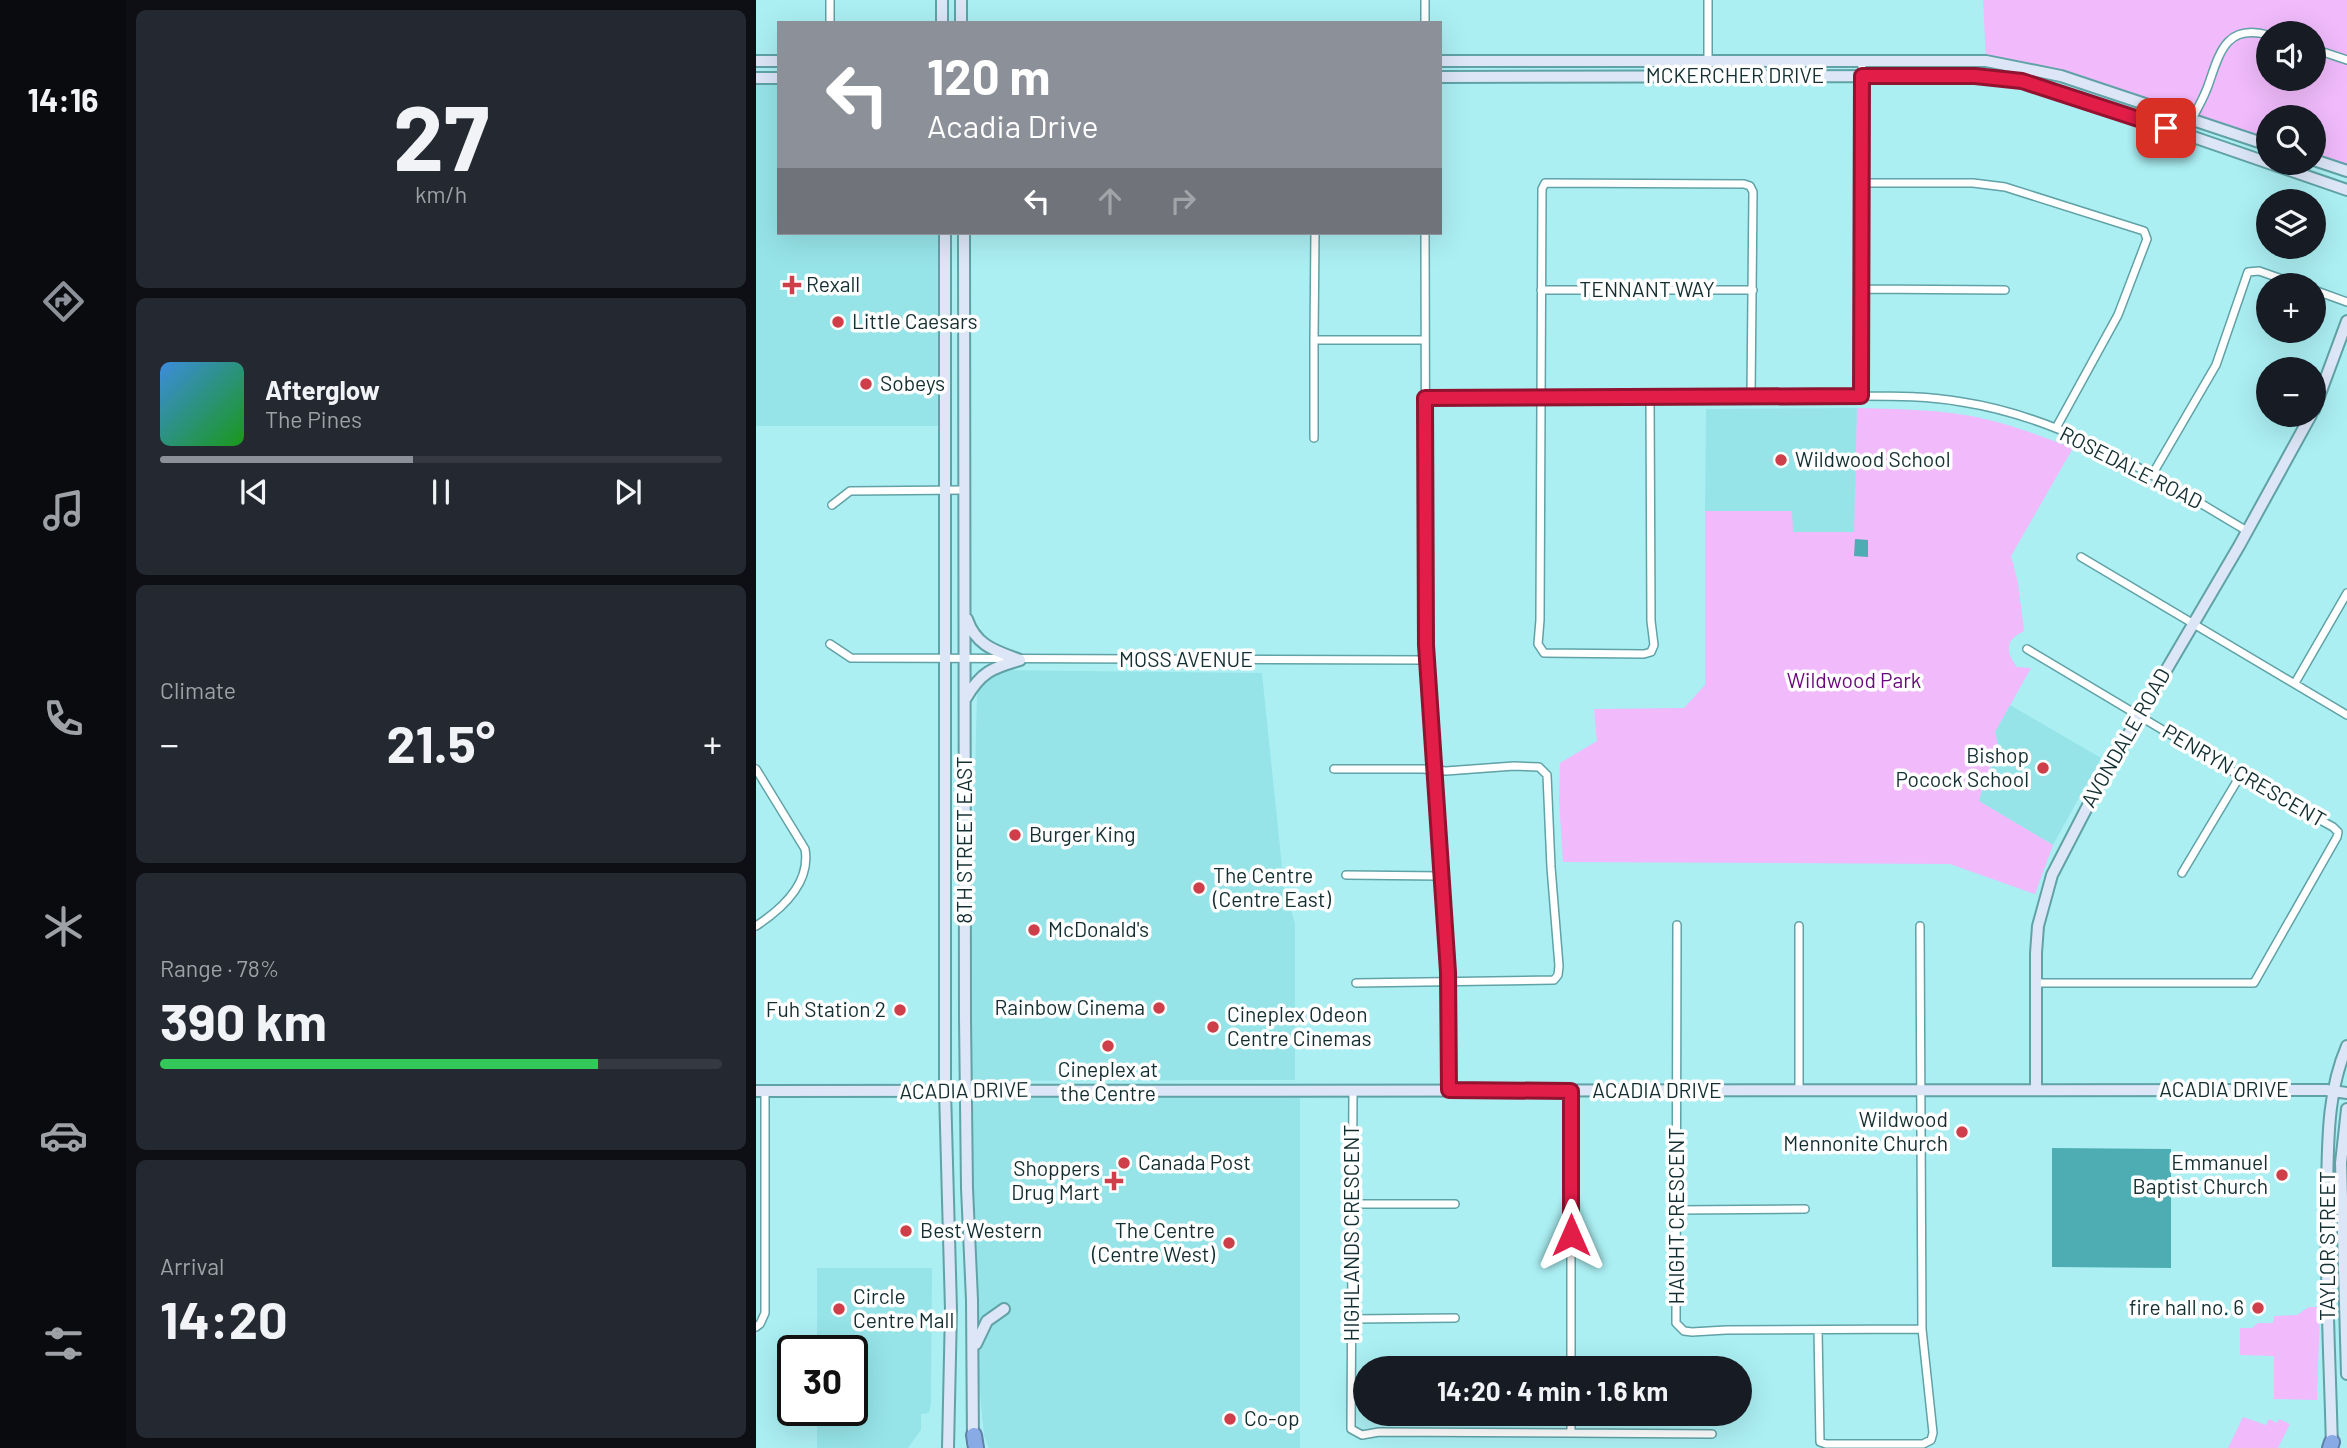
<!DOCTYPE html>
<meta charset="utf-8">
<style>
:root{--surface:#171b24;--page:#242831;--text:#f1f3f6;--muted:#9ea1a6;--line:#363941;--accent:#8c9099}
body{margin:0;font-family:Barlow,sans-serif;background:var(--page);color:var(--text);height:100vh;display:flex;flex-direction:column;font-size:26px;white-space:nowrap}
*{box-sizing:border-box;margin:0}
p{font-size:23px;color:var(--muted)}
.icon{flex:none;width:38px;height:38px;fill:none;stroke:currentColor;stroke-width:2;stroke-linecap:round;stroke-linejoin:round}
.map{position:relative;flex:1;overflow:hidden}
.panel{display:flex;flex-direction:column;gap:10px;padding:10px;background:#0d0f14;width:630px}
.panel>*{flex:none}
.banner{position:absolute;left:21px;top:21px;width:665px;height:214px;border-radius:0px;box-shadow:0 7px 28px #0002;background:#8c9099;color:#fff;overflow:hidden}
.fabs{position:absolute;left:1500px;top:21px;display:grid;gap:14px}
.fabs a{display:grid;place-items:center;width:70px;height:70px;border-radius:50%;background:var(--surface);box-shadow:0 7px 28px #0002;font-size:35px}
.speed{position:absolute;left:21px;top:1335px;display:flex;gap:14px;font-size:35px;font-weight:700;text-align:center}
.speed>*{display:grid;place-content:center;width:91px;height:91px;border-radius:50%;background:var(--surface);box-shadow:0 7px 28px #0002;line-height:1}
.speed .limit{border:4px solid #111;border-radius:10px;background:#fff;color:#111}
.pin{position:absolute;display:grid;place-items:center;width:60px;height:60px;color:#fff;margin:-30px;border-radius:14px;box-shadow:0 4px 10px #0006}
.me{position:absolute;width:77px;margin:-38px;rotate:0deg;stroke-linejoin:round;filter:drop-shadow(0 0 5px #0008)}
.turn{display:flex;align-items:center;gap:24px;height:147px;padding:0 35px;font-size:32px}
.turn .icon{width:91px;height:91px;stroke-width:2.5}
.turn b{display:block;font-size:49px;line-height:60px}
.lanes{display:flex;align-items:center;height:66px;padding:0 35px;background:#0003;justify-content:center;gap:35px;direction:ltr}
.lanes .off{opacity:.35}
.big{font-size:52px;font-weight:700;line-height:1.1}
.panel .card{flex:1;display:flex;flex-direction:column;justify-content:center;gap:10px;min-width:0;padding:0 24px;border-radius:10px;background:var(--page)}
.panel .dial{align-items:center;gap:0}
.dial b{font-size:91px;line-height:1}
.song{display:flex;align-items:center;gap:21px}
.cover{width:84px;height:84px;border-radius:10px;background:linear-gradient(135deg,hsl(210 70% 55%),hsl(120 70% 35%))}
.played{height:7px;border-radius:4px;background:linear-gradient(90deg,var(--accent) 45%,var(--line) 45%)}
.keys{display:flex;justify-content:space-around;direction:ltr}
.heat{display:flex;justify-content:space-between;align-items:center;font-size:38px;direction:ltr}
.charge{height:10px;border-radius:5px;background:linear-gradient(90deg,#34c759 78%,var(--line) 0)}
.trip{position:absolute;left:597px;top:1356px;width:399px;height:70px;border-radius:35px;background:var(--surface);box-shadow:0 7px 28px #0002;font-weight:700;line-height:70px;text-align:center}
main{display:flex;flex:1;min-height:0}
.dock{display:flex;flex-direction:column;width:126px;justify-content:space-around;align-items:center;background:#090b0e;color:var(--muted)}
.dock .icon{width:49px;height:49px}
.dock .active{color:var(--accent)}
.dock b{font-size:32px;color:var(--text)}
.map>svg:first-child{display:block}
.built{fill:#96e4e8}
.green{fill:#f0bafb;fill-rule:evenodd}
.water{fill:#4eadb3}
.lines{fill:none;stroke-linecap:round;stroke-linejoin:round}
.street-casing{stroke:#60a2a6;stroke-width:10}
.secondary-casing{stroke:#60a2a6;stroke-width:14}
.highway-casing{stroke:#6080a6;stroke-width:18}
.street{stroke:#fff;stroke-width:7}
.secondary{stroke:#dce6f7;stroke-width:10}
.highway{stroke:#89abe5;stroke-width:14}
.route-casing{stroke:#92132f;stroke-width:18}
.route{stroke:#e11d48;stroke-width:12}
.poi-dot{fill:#cf3f4a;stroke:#fff;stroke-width:2.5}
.labels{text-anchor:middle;stroke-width:7;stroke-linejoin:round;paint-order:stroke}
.street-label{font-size:21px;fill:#142f31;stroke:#fff}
.poi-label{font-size:21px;fill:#142f31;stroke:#fff;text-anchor:start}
.park-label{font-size:21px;fill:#6b077c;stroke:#fff}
</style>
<main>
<nav class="dock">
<b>14:16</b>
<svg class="icon active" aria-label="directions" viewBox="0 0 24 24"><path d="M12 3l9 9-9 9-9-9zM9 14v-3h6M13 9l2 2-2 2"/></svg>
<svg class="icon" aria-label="music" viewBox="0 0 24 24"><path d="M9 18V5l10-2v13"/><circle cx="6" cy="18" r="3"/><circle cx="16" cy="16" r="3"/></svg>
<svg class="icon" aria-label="phone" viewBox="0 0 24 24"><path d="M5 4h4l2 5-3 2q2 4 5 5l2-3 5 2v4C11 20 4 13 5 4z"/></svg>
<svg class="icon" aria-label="climate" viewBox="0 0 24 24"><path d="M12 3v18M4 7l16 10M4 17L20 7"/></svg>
<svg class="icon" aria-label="car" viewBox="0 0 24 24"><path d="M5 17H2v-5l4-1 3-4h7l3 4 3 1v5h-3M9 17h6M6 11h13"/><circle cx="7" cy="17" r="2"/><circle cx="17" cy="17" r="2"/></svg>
<svg class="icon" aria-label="filters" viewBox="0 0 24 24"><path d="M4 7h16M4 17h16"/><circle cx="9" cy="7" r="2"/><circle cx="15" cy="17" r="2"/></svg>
</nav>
<section class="panel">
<div class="card dial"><b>27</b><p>km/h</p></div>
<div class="card">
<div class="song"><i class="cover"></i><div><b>Afterglow</b><p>The Pines</p></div></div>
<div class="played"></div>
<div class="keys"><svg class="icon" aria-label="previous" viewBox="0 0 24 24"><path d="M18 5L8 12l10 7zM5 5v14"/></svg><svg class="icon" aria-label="pause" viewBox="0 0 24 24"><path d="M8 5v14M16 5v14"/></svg><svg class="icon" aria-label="next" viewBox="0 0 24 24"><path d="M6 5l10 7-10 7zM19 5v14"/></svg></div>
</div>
<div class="card"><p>Climate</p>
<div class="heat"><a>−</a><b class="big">21.5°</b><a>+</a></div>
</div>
<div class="card"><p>Range · 78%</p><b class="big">390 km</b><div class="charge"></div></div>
<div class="card"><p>Arrival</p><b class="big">14:20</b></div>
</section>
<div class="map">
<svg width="1591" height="1448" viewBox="0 0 1591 1448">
<rect width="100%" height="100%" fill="#abeff3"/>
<path class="built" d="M 0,78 L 23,78 L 23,233 L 189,233 L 189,426 L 0,426 Z
M 1101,408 L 1099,532 L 1036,532 L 1036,511 L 949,511 L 950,409 Z
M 248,670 L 506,673 L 528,886 L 539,924 L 539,1080 L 209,1081 L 212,1070 L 221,694 L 227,682 Z
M 1254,705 L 1345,758 L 1297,845 L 1223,801 L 1229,778 L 1243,750 L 1239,732 Z
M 210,1090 L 544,1091 L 544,1448 L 233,1448 L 228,1436 L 216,1310 Z
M 61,1268 L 176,1268 L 175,1403 L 173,1413 L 165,1414 L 165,1430 L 152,1448 L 61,1448 L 61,1411 L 96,1410 L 96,1351 L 61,1351 Z"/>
<path class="green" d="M 1227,0 L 1591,0 L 1591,172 L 1558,160 L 1558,117 L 1512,117 L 1512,145 L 1305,76 L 1230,61 ZM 1512,33 L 1558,33 L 1558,79 L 1512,79 Z
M 1101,408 C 1137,409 1173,409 1209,415 C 1246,421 1282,435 1317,448 L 1255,556 L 1262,583 L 1268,631 C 1249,640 1249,651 1261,667 L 1275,668 L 1239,732 L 1243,750 L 1229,778 L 1223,801 L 1297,845 L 1279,894 L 1194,864 L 807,862 L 803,801 L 804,763 L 841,741 L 838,709 L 928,708 L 949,685 L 949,511 L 1036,511 L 1037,532 L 1098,532 Z
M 1553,1307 L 1564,1307 L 1561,1400 L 1518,1399 L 1518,1356 L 1484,1355 L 1484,1328 L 1496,1328 L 1502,1323 L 1517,1323 L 1518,1316 L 1541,1315 Z
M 1487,1417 L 1510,1425 L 1513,1419 L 1521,1423 L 1523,1419 L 1534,1424 L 1522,1448 L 1472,1448 Z"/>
<path class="water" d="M 1099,539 L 1112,540 L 1112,557 L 1098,556 Z
M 1296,1148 L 1415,1149 L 1415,1268 L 1296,1267 Z"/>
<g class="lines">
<g class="street-casing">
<path id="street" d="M 74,0 L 74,23
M 669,0 L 669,23
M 952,0 L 952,62
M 1558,49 L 1591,60
M 1436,119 C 1442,107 1449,96 1453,83 C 1464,51 1471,24 1512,35
M 1107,183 L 1217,183 L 1249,187 L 1388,231 L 1391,239 L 1362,315 L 1300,428
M 559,233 L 558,340 L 669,340
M 669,233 L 670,645 L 692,972 L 693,1090
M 1106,289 L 1249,290
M 785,290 L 997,290
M 1558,290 L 1591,302
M 1105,396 L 1106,62
M 894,397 L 895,621 L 898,645 L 895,652 L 888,654 L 788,653 L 782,644 L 784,620 L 786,189 L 789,183 L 988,184 L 994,186 L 997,192 L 995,396
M 669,398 L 1105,396 C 1139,396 1173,396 1206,402 C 1311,418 1401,478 1491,531
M 558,438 L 558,340
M 1396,475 L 1460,365 L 1492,272 L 1503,271 L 1543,285
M 76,505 L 94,491 L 208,490
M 1325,557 L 1591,715
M 74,644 L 95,658 L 671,660
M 1271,649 L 1484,776 L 1577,827 L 1582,832 L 1581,837 L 1498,983 L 1280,983
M 1539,683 L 1591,593
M 0,769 L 49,849 C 55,883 26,909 0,926
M 578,769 L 667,769 L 690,771 L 758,766 L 783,767 L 791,775 L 795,867 L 803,966 L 802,975 L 798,980 L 600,983
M 1426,873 L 1484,776
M 590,875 L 685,876
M 921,925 L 920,1323 L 928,1331 L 936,1332 L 970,1330 L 1166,1329 L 1164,926
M 597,1091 L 595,1429 L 606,1435 L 623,1432 L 815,1433 L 815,1414
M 1043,1091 L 1043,926
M 597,1204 L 699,1204
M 922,1210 L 1049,1209
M 596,1319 L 699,1318
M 0,1327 L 4,1324 L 9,1313 L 9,1091
M 1062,1330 L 1064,1442 L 1070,1444 L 1167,1444 L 1175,1440 L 1177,1433 L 1166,1329
M 815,1368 L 815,1091
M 815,1433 L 956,1434"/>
</g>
<g class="secondary-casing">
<path id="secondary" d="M 186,23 L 186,0
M 205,23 L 205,0
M 0,61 L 23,61
M 684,61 L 1230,61 L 1305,76 L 1512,145
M 684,77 L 1219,76 L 1267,81 L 1333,101 L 1591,190
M 0,78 L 23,78
M 1558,160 L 1591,171
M 189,233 L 189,1090 L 195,1310 L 192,1448
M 208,233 L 209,1019 L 211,1188 L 216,1300 L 217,1442
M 1558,410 L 1591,321
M 211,619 C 220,646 240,651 264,660
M 210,698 C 225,672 236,668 264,660
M 1280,1090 L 1280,953 L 1282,926 L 1296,875 L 1341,788 L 1483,546 L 1555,415
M 0,1091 L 1570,1090 L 1591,1093
M 1591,1109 L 1585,1163 L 1591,1374
M 220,1344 L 231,1321 L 248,1309
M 1576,1448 C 1574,1363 1569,1278 1571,1192 C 1572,1143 1571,1092 1591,1046"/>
</g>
<g class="highway-casing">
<path id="highway" d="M 218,1435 L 220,1448
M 1574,1448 L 1576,1442"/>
</g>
<use href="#street" class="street"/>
<use href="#secondary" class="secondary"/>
<use href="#highway" class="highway"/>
</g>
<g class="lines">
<g class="route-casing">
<path id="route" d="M 815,1235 L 815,1091 L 693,1090 L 692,972 L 670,645 L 669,398 L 1105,396 L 1106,76 L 1219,76 L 1266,81 L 1410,128"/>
</g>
<use href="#route" class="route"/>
</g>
<g class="poi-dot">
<path d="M32.5 274.5h7v7h7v7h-7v7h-7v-7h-7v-7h7z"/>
<circle cx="82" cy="322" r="7"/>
<circle cx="110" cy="384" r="7"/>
<circle cx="1025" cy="460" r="7"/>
<circle cx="1287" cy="768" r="7"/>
<circle cx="259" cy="835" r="7"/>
<circle cx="443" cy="888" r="7"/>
<circle cx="278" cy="930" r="7"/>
<circle cx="403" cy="1008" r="7"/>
<circle cx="144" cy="1010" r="7"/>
<circle cx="457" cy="1027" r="7"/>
<circle cx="352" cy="1046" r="7"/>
<circle cx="1206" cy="1132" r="7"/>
<circle cx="368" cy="1163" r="7"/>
<circle cx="1526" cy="1175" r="7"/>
<path d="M354.5 1170.5h7v7h7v7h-7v7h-7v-7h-7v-7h7z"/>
<circle cx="150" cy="1231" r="7"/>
<circle cx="473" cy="1243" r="7"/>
<circle cx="1502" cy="1308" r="7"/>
<circle cx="83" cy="1309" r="7"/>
<circle cx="474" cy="1419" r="7"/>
</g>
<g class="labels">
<g class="street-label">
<text x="979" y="83">MCKERCHER DRIVE</text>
<text x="891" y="297">TENNANT WAY</text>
<text transform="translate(1375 468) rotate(27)" y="7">ROSEDALE ROAD</text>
<text x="430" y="667">MOSS AVENUE</text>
<text transform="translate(1370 738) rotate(-60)" y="7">AVONDALE ROAD</text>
<text transform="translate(1488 776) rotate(30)" y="7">PENRYN CRESCENT</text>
<text transform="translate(209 840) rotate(-90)" y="7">8TH STREET EAST</text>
<text x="1468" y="1097">ACADIA DRIVE</text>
<text transform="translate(208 1091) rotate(-1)" y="7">ACADIA DRIVE</text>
<text x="901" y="1098">ACADIA DRIVE</text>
<text transform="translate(921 1216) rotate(-90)" y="7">HAIGHT CRESCENT</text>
<text transform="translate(596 1233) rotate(-90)" y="7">HIGHLANDS CRESCENT</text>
<text transform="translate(1572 1246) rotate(-90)" y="7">TAYLOR STREET</text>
</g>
<g class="poi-label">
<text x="50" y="292">Rexall</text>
<text x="96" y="329">Little Caesars</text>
<text x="124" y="391">Sobeys</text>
<text x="1039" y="467">Wildwood School</text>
<text x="1273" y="763" text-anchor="end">Bishop<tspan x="1273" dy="24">Pocock School</tspan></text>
<text x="273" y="842">Burger King</text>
<text x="457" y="883">The Centre<tspan x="457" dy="24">(Centre East)</tspan></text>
<text x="292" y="937">McDonald's</text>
<text x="389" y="1015" text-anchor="end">Rainbow Cinema</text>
<text x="130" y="1017" text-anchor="end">Fuh Station 2</text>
<text x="471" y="1022">Cineplex Odeon<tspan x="471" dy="24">Centre Cinemas</tspan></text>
<text x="352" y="1077" text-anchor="middle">Cineplex at<tspan x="352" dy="24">the Centre</tspan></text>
<text x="1192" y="1127" text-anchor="end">Wildwood<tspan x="1192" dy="24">Mennonite Church</tspan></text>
<text x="382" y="1170">Canada Post</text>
<text x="1512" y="1170" text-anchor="end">Emmanuel<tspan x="1512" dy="24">Baptist Church</tspan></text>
<text x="344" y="1176" text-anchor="end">Shoppers<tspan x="344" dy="24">Drug Mart</tspan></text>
<text x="164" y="1238">Best Western</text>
<text x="459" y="1238" text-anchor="end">The Centre<tspan x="459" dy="24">(Centre West)</tspan></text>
<text x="97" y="1304">Circle<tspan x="97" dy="24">Centre Mall</tspan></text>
<text x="1488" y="1315" text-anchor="end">fire hall no. 6</text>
<text x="488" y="1426">Co-op</text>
</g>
<g class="park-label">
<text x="1098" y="688">Wildwood Park</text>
</g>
</g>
</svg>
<div class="fabs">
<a><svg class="icon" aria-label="sound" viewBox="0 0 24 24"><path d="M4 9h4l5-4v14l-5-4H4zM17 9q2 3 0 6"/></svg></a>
<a><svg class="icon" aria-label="search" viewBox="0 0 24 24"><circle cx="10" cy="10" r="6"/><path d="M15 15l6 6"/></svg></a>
<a><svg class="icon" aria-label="layers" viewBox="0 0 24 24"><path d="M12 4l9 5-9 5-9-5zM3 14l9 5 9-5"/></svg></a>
<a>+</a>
<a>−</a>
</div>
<div class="speed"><div class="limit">30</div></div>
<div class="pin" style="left:1410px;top:128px;background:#d93025"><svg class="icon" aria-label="arrive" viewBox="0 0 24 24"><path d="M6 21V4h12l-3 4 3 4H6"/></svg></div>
<svg class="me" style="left:815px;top:1235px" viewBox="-20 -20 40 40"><path d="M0-17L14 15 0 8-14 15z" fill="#e11d48" stroke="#fff" stroke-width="4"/></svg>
<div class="trip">14:20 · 4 min · 1.6 km</div>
<div class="banner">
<div class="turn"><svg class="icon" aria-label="left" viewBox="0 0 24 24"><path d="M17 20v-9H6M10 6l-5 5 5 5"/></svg><div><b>120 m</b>Acadia Drive</div></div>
<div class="lanes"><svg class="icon" aria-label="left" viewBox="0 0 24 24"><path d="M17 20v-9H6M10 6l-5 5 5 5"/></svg><svg class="icon off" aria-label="ahead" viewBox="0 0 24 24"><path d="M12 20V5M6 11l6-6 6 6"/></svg><svg class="icon off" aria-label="right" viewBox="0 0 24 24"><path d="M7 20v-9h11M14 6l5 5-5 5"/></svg></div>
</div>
</div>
</main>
